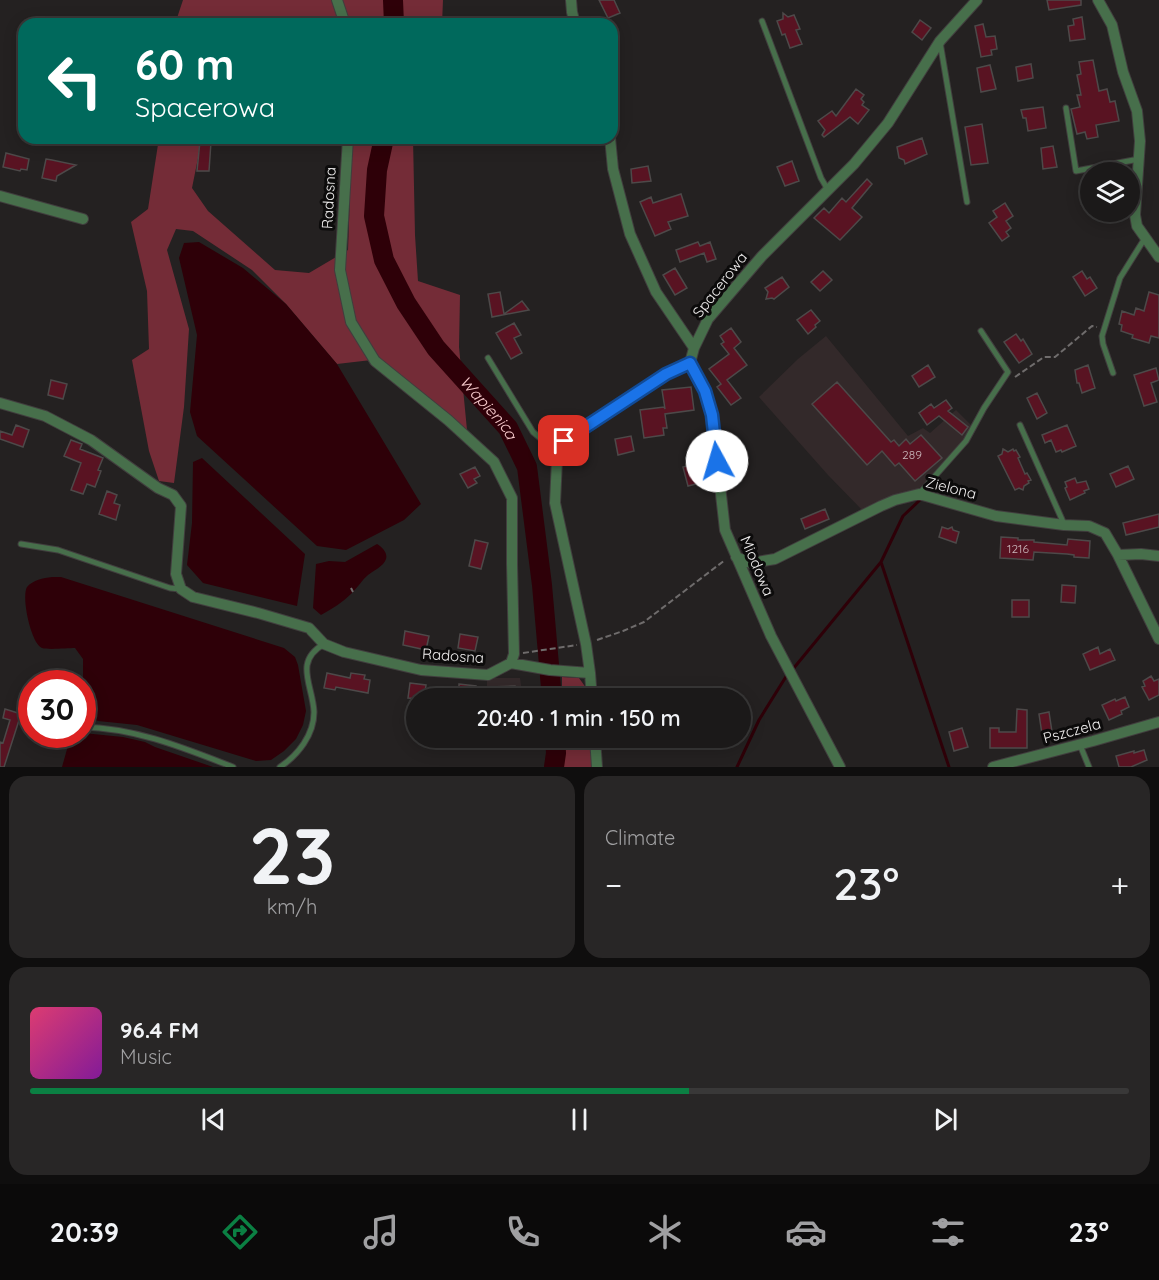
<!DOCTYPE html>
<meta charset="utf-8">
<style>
:root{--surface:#1b1919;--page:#282626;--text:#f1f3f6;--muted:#a0a0a2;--line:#393838;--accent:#0b8043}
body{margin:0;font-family:Quicksand,sans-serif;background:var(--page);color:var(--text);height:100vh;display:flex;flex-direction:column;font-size:22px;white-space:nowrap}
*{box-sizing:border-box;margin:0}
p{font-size:20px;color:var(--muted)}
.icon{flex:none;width:33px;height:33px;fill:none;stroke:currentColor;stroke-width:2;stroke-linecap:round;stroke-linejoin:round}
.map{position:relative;height:767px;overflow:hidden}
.sheet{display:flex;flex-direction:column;gap:9px;padding:9px;background:#0f0e0e;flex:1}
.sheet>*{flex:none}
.hud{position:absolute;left:18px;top:18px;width:600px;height:126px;border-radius:18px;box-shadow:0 3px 15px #0003,0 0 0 2px var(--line);background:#00695c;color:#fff;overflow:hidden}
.fabs{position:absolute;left:1080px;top:162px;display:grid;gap:12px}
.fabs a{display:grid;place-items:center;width:60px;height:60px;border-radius:50%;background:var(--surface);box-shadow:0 3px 15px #0003,0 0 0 2px var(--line);font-size:30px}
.speed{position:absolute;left:18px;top:670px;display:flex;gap:12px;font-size:30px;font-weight:700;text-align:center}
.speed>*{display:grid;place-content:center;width:78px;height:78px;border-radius:50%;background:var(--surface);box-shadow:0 3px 15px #0003,0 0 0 2px var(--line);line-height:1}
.speed .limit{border:9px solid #d22;background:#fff;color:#111}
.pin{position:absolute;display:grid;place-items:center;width:51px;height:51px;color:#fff;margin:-26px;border-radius:12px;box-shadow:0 3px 9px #0006}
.me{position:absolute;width:66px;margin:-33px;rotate:354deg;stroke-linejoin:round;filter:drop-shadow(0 0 4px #0008)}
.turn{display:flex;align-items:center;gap:21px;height:126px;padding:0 18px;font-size:27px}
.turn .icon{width:78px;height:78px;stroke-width:2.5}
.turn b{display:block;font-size:42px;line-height:51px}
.big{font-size:45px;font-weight:600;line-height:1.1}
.sheet .card{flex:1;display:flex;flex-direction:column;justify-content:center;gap:9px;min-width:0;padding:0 21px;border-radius:18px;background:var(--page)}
.sheet .dial{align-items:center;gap:0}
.dial b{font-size:78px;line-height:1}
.song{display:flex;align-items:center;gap:18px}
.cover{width:72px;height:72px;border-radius:9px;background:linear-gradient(135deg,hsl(340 70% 55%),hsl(290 70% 35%))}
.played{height:6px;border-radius:3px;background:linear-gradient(90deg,var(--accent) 60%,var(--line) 60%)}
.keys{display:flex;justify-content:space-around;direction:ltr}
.heat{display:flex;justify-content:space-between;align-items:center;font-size:33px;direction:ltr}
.sheet .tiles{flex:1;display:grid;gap:9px;grid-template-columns:1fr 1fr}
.card:last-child{grid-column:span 2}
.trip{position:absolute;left:406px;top:688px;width:345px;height:60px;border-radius:30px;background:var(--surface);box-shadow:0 3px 15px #0003,0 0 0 2px var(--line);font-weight:600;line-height:60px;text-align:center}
.tab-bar{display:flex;height:96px;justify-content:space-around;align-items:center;background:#0b0a0a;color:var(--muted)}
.tab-bar .icon{width:42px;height:42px}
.tab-bar .current{color:var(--accent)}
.tab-bar b{font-size:27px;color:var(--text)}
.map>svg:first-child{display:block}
.built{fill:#33292a}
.forest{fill:#742c37}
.water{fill:#2e0008}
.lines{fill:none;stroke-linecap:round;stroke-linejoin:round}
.stream{stroke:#2e0008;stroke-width:3}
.river{stroke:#2e0008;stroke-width:20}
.building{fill:#591322;stroke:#4d4949;stroke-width:1.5}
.lane-casing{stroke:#413e3e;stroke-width:7}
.street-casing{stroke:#413e3e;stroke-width:12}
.path{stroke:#6f6c6c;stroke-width:2;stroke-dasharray:6 3;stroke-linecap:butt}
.lane{stroke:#476f4b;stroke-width:5}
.street{stroke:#476f4b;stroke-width:10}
.route-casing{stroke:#114b97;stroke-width:15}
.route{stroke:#1a73e8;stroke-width:10}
.labels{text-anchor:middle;stroke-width:6;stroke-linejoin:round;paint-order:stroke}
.number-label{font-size:12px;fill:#cab7bb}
.street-label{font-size:15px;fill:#f0eeee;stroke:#0c0b0b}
.water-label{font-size:16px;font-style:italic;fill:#f8cacd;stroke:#0c0b0b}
</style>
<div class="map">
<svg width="1159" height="767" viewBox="0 0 1159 767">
<rect width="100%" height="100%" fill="#242121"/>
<path class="built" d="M 826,336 L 908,436 L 923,428 L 930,433 L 956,410 L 971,425 L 964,440 L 917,491 L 864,512 L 828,475 L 759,397 L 798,359 Z
M 487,678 L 520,678 L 523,699 L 487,699 Z"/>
<path class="forest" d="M 183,0 L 332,0 L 342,24 L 175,24 Z
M 341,0 L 443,0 L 442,24 L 348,24 Z
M 159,138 L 202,138 L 192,188 L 208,211 L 275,270 L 309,273 L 348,250 L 352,138 L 413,138 L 415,235 L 418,281 L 460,295 L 459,347 L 467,430 L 380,359 L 337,364 L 286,304 L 252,270 L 193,231 L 176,229 L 167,250 L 189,329 L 184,407 L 174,483 L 159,481 L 149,451 L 132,360 L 149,349 L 147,291 L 131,222 L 148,209 Z
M 562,677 L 579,678 L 589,692 L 589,699 L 562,699 Z
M 562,738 L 592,738 L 594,767 L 562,767 Z"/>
<path class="water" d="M 199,242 L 243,268 L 286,304 L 337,364 L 421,504 L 404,520 L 346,550 L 317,546 L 197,436 L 190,412 L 197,335 L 179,258 L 184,243 Z
M 202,458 L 305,554 L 297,606 L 203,583 L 187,565 L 192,523 L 193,462 Z
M 377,544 C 382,547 388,553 386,559 C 384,566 373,571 368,575 C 362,580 358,587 352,593 C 343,602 332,609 321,615 L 313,608 L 316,564 L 329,561 L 345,562 Z
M 52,577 L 61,577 L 284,648 L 295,657 L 298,665 L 306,711 L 303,725 L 296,739 L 284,751 L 271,760 L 256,761 L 137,725 L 98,721 L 83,714 L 83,659 L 75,648 C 68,648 48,650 42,648 C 31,644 21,597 27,587 C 33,580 43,578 52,577 Z
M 83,733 L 123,737 L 145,742 L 155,747 L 213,767 L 62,767 L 71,735 L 82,735 Z"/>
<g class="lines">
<path class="stream" d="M 881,562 L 949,767
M 793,669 L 881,562 L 903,516 L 920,500
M 737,767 L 759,720 L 787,675"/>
<g class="river">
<path d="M 393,0 L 394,24"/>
<path id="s1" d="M 384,138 L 377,170 L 374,216 L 384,260 L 406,303 L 436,348 L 508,428 L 527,467 L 542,585 L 552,699"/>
<path d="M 554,767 L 556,753 L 555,738"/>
</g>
</g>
<path class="building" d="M 599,0 L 614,0 L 620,13 L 608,18 Z
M 1047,0 L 1081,0 L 1081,5 L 1049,10 Z
M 783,13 L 788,17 L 794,15 L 800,29 L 796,30 L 802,44 L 790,48 L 785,34 L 782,35 L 777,21 L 783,19 Z
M 1082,17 L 1085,39 L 1070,41 L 1068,26 L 1074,25 L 1073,19 Z
M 920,20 L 931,28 L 922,40 L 912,32 Z
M 983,24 L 986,37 L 995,36 L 997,49 L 991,50 L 992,55 L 981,57 L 975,26 Z
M 1093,60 L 1099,91 L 1107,89 L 1110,102 L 1115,101 L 1119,121 L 1096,125 L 1098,137 L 1087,139 L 1085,132 L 1077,134 L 1071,109 L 1080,107 L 1077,95 L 1081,95 L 1077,75 L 1081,74 L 1079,62 Z
M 1031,64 L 1033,78 L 1018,81 L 1016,67 Z
M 990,65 L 996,89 L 981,92 L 977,68 Z
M 856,89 L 864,95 L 861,99 L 864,102 L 862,105 L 869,110 L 858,124 L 850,117 L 824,137 L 822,135 L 825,130 L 818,121 L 832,111 L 836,116 Z
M 1043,107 L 1046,128 L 1028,131 L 1026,118 L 1023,118 L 1021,110 Z
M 982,124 L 988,163 L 971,165 L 965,127 Z
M 922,138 L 927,154 L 905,164 L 904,160 L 899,158 L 897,147 Z
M 200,141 L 211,142 L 209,171 L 197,171 Z
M 1053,146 L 1057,167 L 1043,169 L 1041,148 Z
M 6,153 L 29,159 L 27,170 L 21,169 L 20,171 L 3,167 Z
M 46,159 L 52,160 L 76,165 L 57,176 L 56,181 L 42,178 Z
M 792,161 L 799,181 L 785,186 L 777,167 Z
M 648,166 L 651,181 L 632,183 L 631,169 Z
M 867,179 L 872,184 L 852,208 L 862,217 L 840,240 L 814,218 L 824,208 L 829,213 L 842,198 L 846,202 Z
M 681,194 L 688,216 L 668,222 L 671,229 L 655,236 L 640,202 L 651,197 L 653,203 Z
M 1005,203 L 1013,216 L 1006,221 L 1011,228 L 1006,232 L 1009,236 L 1002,241 L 989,223 L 997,217 L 993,211 Z
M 698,242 L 700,246 L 710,242 L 716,259 L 707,262 L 704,253 L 680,262 L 676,250 Z
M 675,268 L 687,288 L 675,295 L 663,275 Z
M 823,271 L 832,280 L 820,291 L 811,282 Z
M 1082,271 L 1087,279 L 1090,277 L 1097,288 L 1085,296 L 1073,277 Z
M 782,277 L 789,287 L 774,299 L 772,298 L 766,299 L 768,292 L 765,288 Z
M 500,292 L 504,314 L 522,301 L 529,310 L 492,317 L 488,294 Z
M 1149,292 L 1159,295 L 1159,338 L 1151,336 L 1149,343 L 1132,338 L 1133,335 L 1121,331 L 1122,325 L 1119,324 L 1122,311 L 1134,315 L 1136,308 L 1144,311 Z
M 811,310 L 820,321 L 815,325 L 816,327 L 808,334 L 797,320 Z
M 514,323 L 521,335 L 514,338 L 522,353 L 511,359 L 496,333 Z
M 731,328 L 741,342 L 734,348 L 747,365 L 727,380 L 741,398 L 731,405 L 717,387 L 721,384 L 709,369 L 729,354 L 721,344 L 724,342 L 720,336 Z
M 1016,334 L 1021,341 L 1023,339 L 1032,354 L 1019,363 L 1004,342 Z
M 928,365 L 935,377 L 919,387 L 912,376 Z
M 1088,365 L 1095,388 L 1082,393 L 1079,383 L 1077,383 L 1075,370 Z
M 1156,368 L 1159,380 L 1151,383 L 1157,402 L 1144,406 L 1134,375 Z
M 51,380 L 67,384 L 63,399 L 48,395 Z
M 837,382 L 891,442 L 894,440 L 899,446 L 906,439 L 910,444 L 921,435 L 942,458 L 915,481 L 899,463 L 895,466 L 882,451 L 867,465 L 812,404 Z
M 691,387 L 694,410 L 665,414 L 667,428 L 663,428 L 664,435 L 644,438 L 640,410 L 664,407 L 665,409 L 662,390 Z
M 1037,393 L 1047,413 L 1037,419 L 1027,398 Z
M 946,400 L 952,408 L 948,411 L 968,427 L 962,435 L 939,416 L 927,425 L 919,413 L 931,404 L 934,408 Z
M 16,425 L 29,430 L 23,447 L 0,439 L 0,431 L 12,435 Z
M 1067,425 L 1076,446 L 1062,452 L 1061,450 L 1056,452 L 1051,440 L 1045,443 L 1042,435 Z
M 631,436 L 634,451 L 618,455 L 615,439 Z
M 71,440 L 82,444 L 80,449 L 103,458 L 98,470 L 101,471 L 95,487 L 87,484 L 83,494 L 71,490 L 81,463 L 64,456 Z
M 1003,449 L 1008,452 L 1013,449 L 1014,451 L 1016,450 L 1020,457 L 1018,458 L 1025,474 L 1027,473 L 1031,480 L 1028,481 L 1029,483 L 1024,486 L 1023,490 L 1019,488 L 1015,490 L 998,456 L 1002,454 Z
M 695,464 L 700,483 L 688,486 L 683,467 Z
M 1128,466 L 1134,479 L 1116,487 L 1110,474 Z
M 475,467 L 480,476 L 474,479 L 477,483 L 468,488 L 460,474 Z
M 1075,478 L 1077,483 L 1086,481 L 1089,489 L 1084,491 L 1085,493 L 1070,500 L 1065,488 L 1067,487 L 1065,482 Z
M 107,491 L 117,495 L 114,503 L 120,505 L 116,520 L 99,514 Z
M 825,509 L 829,519 L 805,529 L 801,519 Z
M 1159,514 L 1159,527 L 1126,535 L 1123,523 Z
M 942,527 L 948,529 L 952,527 L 953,530 L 959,532 L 956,543 L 939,537 Z
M 1001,537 L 1018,538 L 1018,540 L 1034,540 L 1034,542 L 1067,545 L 1068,539 L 1090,541 L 1089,558 L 1074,557 L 1074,555 L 1067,554 L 1034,552 L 1033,560 L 1000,558 Z
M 475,540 L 488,543 L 481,569 L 469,566 Z
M 1062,585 L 1076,586 L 1075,603 L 1061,602 Z
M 1012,600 L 1029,600 L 1029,617 L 1012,617 Z
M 405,631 L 429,636 L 426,650 L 403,645 Z
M 460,634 L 478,637 L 475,651 L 458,648 Z
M 1098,647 L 1100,654 L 1110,649 L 1115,660 L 1090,670 L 1083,654 Z
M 327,673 L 350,678 L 351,673 L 365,675 L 364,679 L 370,680 L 368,693 L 336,687 L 335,690 L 324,688 Z
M 1151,676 L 1154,681 L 1159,679 L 1159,695 L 1149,700 L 1142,687 L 1145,686 L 1143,681 Z
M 410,683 L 426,685 L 424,699 L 408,698 Z
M 459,684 L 476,686 L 475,693 L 477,693 L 477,699 L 444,699 L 445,689 L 459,691 Z
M 515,686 L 516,699 L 492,699 L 491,687 Z
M 1125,697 L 1129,707 L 1121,711 L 1122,714 L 1109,720 L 1102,705 L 1115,699 L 1116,701 Z
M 5,709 L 21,714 L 4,767 L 0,767 L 0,742 L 3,743 L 10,720 L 3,718 Z
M 1017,709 L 1027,710 L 1027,748 L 990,748 L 990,728 L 999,728 L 999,732 L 1016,732 Z
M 1049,712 L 1052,732 L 1042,734 L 1039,714 Z
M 962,728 L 968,747 L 954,751 L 949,732 Z
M 1144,750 L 1147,760 L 1131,767 L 1119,767 L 1116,756 L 1134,751 L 1134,753 Z"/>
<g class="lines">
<g class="lane-casing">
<path id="lane" d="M 762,21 L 821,178 L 828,190
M 940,42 L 967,202
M 1066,108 L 1076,171 L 1139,159
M 488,358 L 533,432 L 545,442 L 564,441
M 1113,373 L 1103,344 L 1102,336 L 1120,278 L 1145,238
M 1020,425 L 1064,524
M 919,494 L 966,441 L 984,408 L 1008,372 L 981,331
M 21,544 L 58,550 L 170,588 L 180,589
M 82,727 C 136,728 184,748 233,767
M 40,738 L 47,735
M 1080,745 L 1089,767
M 280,767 C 298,755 314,735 314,712 C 313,685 293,662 324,644"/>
</g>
<g class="street-casing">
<path id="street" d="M 337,0 L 345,24
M 571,0 L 572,12 L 575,24
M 1098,0 L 1112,25 L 1123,72 L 1137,111 L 1140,141 L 1135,215 L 1137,226 L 1159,257
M 610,138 L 613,169 L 630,234 L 656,292 L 694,348
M 0,196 L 83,219
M 690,363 L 705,391 L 712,415 L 725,530 L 771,636 L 840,767
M 0,403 L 45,416 L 91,440 L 158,488 L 173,495 L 181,506 L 176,574 L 181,589 L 193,597 L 258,613 L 309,628 L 324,644 L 344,652 L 421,670 L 488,675 L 511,663 L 514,654 L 512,564 L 512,498 L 494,462 L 448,420 L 375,361 L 351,322 L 340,270 L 348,138
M 1118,555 L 1159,639
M 736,557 L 751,563 L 775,559 L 881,506 L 895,500 L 919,494 L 996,516 L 1064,525 L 1089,526 L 1105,533 L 1118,555 L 1141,554 L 1159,556
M 511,663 L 550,670 L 590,673
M 592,699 L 590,673 L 586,644 L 555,503 L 557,460 L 564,441 L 666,374 L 690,363 L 694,348 L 708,319 L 762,256 L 854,164 L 888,123 L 940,41 L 977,0
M 595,738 L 597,767
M 993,767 L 1093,741 L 1159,722"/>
</g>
<path class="path" d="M 1015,377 L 1044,357 L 1055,357 L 1092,326 L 1097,327
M 351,588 L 353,592
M 597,640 L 623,631 L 644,622 L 725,560
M 523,653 L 577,645"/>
<use href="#lane" class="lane"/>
<use href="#street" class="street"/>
</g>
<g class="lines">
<g class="route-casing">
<path id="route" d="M 564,441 L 666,374 L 690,363 L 705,391 L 712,415 L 717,461"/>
</g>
<use href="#route" class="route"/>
</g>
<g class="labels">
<g class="number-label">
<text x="912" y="459">289</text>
<text x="1018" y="553">1216</text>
</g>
<g class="street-label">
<text transform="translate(329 198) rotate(-87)" y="5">Radosna</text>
<text transform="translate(720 285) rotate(-52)" y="5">Spacerowa</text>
<text transform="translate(951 488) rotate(14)" y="5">Zielona</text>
<text transform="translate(757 566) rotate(67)" y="5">Miodowa</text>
<text transform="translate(453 656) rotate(4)" y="5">Radosna</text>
<text transform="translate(1072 731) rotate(-15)" y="5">Pszczela</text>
</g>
<g class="water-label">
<text dy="6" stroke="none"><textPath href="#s1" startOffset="306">Wapienica</textPath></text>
</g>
</g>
</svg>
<div class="fabs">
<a><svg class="icon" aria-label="layers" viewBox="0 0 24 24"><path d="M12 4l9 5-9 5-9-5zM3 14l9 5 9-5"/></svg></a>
</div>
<div class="speed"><div class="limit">30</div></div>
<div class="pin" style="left:564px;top:441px;background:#d93025"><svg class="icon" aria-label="arrive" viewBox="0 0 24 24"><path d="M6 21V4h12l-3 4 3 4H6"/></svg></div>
<svg class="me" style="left:717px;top:461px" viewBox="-20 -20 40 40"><circle r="19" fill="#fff"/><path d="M0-13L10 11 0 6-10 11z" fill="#1a73e8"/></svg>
<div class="trip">20:40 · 1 min · 150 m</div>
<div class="hud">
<div class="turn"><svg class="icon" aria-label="left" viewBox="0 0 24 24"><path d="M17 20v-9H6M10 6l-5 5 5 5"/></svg><div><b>60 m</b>Spacerowa</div></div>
</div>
</div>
<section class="sheet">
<div class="tiles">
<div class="card dial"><b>23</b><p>km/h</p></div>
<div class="card"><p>Climate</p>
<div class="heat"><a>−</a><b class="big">23°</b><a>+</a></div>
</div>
<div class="card">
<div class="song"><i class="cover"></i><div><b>96.4 FM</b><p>Music</p></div></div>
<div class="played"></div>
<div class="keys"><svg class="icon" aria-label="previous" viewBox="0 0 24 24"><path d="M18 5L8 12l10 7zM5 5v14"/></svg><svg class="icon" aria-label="pause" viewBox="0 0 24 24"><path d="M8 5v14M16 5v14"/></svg><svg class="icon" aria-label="next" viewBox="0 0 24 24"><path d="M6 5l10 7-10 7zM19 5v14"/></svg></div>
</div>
</div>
</section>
<nav class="tab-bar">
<b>20:39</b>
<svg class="icon current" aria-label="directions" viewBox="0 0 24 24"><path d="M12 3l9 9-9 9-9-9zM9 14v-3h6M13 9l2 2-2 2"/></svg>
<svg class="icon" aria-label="music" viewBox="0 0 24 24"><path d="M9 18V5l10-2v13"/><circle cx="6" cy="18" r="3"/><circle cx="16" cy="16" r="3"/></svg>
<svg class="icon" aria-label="phone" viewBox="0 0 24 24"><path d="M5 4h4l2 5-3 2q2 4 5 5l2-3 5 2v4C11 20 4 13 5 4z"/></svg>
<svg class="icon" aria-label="climate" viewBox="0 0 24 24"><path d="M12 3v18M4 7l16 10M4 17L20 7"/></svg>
<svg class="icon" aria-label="car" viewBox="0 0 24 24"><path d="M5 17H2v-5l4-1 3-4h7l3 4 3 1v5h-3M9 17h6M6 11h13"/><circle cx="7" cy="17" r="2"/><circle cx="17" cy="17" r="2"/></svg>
<svg class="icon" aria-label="filters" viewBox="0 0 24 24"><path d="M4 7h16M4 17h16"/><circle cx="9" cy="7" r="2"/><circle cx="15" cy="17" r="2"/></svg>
<b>23°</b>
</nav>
